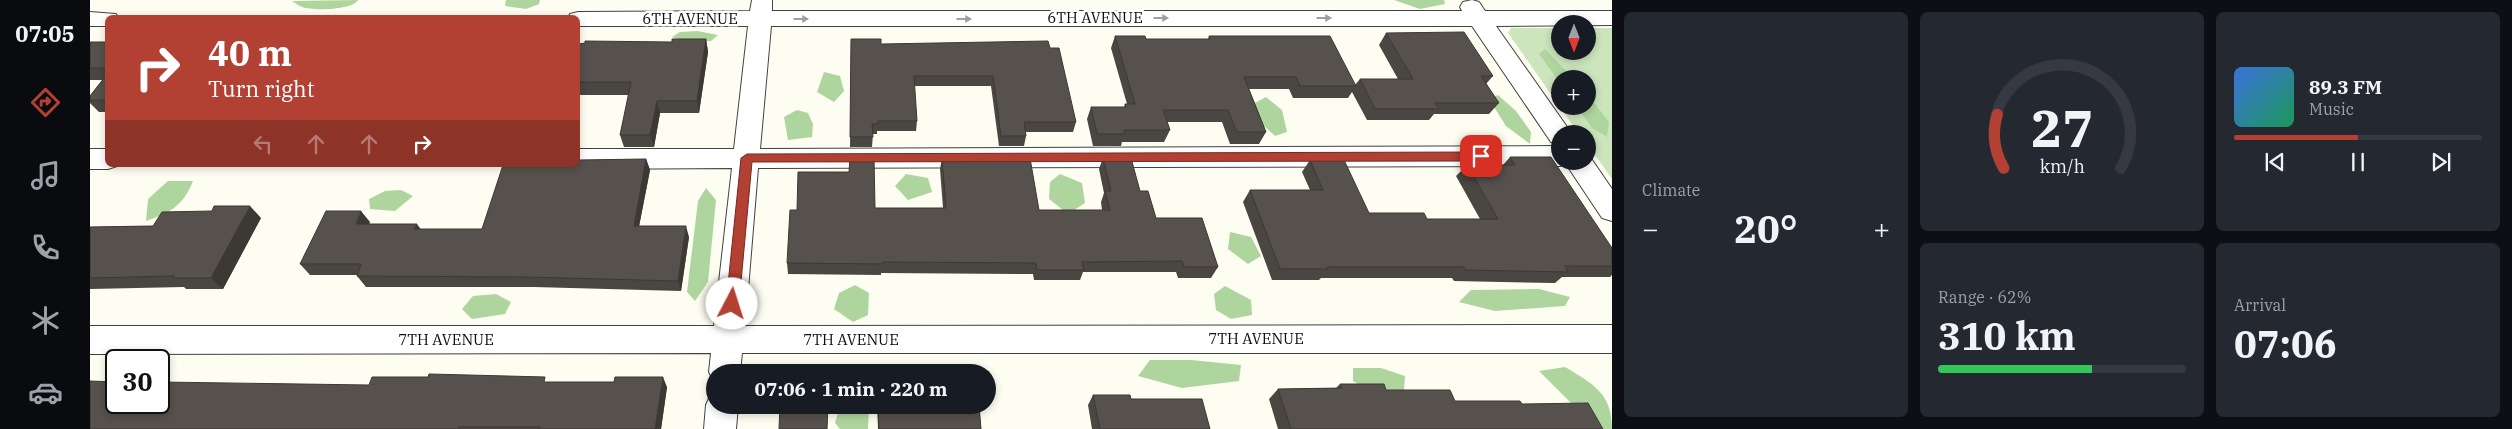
<!DOCTYPE html>
<meta charset="utf-8">
<style>
:root{--surface:#171b24;--page:#242831;--text:#f1f3f6;--muted:#9ea1a6;--line:#363941;--accent:#b24033}
body{margin:0;font-family:"IBM Plex Serif",serif;background:var(--page);color:var(--text);height:100vh;display:flex;flex-direction:column;font-size:19px;white-space:nowrap}
*{box-sizing:border-box;margin:0}
p{font-size:16px;color:var(--muted)}
.icon{flex:none;width:28px;height:28px;fill:none;stroke:currentColor;stroke-width:2;stroke-linecap:round;stroke-linejoin:round}
.map{position:relative;flex:1;overflow:hidden}
.side{display:flex;flex-direction:column;gap:12px;padding:12px;background:#0d0f14;width:900px}
.side>*{flex:none}
.guide{position:absolute;left:15px;top:15px;width:475px;height:152px;border-radius:8px;box-shadow:0 2px 8px #0003;background:#b24033;color:#fff;overflow:hidden}
.needle{width:32px;rotate:180deg}
.tools{position:absolute;left:1461px;top:15px;display:grid;gap:10px}
.tools a{display:grid;place-items:center;width:45px;height:45px;border-radius:50%;background:var(--surface);box-shadow:0 2px 8px #0003;font-size:25px}
.speed{position:absolute;left:15px;top:349px;display:flex;gap:10px;font-size:25px;font-weight:700;text-align:center}
.speed>*{display:grid;place-content:center;width:65px;height:65px;border-radius:50%;background:var(--surface);box-shadow:0 2px 8px #0003;line-height:1}
.speed .limit{border:2px solid #111;border-radius:8px;background:#fff;color:#111}
.pin{position:absolute;display:grid;place-items:center;width:42px;height:42px;color:#fff;margin:-21px;border-radius:10px;box-shadow:0 2px 8px #0006}
.me{position:absolute;width:55px;margin:-28px;rotate:5deg;stroke-linejoin:round;filter:drop-shadow(0 0 4px #0008)}
.turn{display:flex;align-items:center;gap:18px;height:105px;padding:0 20px;font-size:22px}
.turn .icon{width:65px;height:65px;stroke-width:2.5}
.turn b{display:block;font-size:35px;line-height:42px}
.lanes{display:flex;align-items:center;height:48px;padding:0 20px;background:#0003;justify-content:center;gap:25px;direction:ltr}
.lanes .off{opacity:.35}
.big{font-size:38px;font-weight:800;line-height:1.1}
.side .card{flex:1;display:flex;flex-direction:column;justify-content:center;gap:8px;min-width:0;padding:0 18px;border-radius:8px;background:var(--page)}
.side .dial{align-items:center;gap:0}
.dial svg{height:130px;overflow:visible;fill:none;stroke:var(--line);stroke-width:7;stroke-linecap:round;text-anchor:middle}
.dial text{fill:var(--text);stroke:none}
.song{display:flex;align-items:center;gap:15px}
.cover{width:60px;height:60px;border-radius:8px;background:linear-gradient(135deg,hsl(220 70% 55%),hsl(150 70% 35%))}
.played{height:5px;border-radius:2px;background:linear-gradient(90deg,var(--accent) 50%,var(--line) 50%)}
.keys{display:flex;justify-content:space-around;direction:ltr}
.heat{display:flex;justify-content:space-between;align-items:center;font-size:28px;direction:ltr}
.charge{height:8px;border-radius:4px;background:linear-gradient(90deg,#34c759 62%,var(--line) 0)}
.side .tiles{flex:1;display:grid;gap:12px;grid-template-columns:repeat(3,1fr)}
.card:first-child{grid-row:span 2}
.trip{position:absolute;left:616px;top:364px;width:290px;height:50px;border-radius:25px;background:var(--surface);box-shadow:0 2px 8px #0003;font-weight:800;line-height:50px;text-align:center}
main{display:flex;flex:1;min-height:0}
.dock{display:flex;flex-direction:column;width:90px;justify-content:space-around;align-items:center;background:#090b0e;color:var(--muted)}
.dock .icon{width:35px;height:35px}
.dock .current{color:var(--accent)}
.dock b{font-size:22px;color:var(--text)}
.map>svg:first-child{display:block}
.green{fill:#cce5bd;fill-rule:evenodd}
.forest{fill:#afd59e}
.lines{fill:none;stroke-linecap:round;stroke-linejoin:round}
.minor-casing{stroke:#414141;stroke-width:2}
.minor{fill:#fff;fill-rule:evenodd}
.wall{fill:#4a4641}
.shaded-wall{fill:#3c3935}
.building{fill:#56514c;stroke:#3c3935}
.oneway{fill:#9f9f9f}
.route{fill:#b24033;stroke:#742a21}
.labels{text-anchor:middle;stroke-width:5;stroke-linejoin:round;paint-order:stroke}
.street-label{font-size:15px;fill:#0e0e0e;stroke:#fff}
</style>
<main>
<nav class="dock">
<b>07:05</b>
<svg class="icon current" aria-label="directions" viewBox="0 0 24 24"><path d="M12 3l9 9-9 9-9-9zM9 14v-3h6M13 9l2 2-2 2"/></svg>
<svg class="icon" aria-label="music" viewBox="0 0 24 24"><path d="M9 18V5l10-2v13"/><circle cx="6" cy="18" r="3"/><circle cx="16" cy="16" r="3"/></svg>
<svg class="icon" aria-label="phone" viewBox="0 0 24 24"><path d="M5 4h4l2 5-3 2q2 4 5 5l2-3 5 2v4C11 20 4 13 5 4z"/></svg>
<svg class="icon" aria-label="climate" viewBox="0 0 24 24"><path d="M12 3v18M4 7l16 10M4 17L20 7"/></svg>
<svg class="icon" aria-label="car" viewBox="0 0 24 24"><path d="M5 17H2v-5l4-1 3-4h7l3 4 3 1v5h-3M9 17h6M6 11h13"/><circle cx="7" cy="17" r="2"/><circle cx="17" cy="17" r="2"/></svg>
</nav>
<div class="map">
<svg width="1522" height="429" viewBox="0 0 1522 429">
<rect width="100%" height="100%" fill="#fefdf1"/>
<path class="green" d="M 1421,28 L 1470,28 L 1470,51 L 1498,51 L 1498,28 L 1522,28 L 1522,179 L 1498,145 L 1498,134 L 1489,134 L 1418,33 ZM 1470,79 L 1498,79 L 1498,106 L 1470,106 Z"/>
<path class="forest" d="M 268,0 C 263,10 223,11 212,7 C 208,6 205,2 202,1 Z
M 416,0 L 450,0 L 449,4 L 436,9 L 415,6 Z
M 1304,0 L 1354,0 L 1355,4 L 1330,9 Z
M 607,31 L 628,35 L 621,41 L 595,42 L 582,37 L 590,32 Z
M 1455,49 L 1484,79 L 1470,79 L 1470,83 L 1449,54 Z
M 734,72 L 750,76 L 754,91 L 744,102 L 727,92 Z
M 1408,95 L 1426,111 L 1441,132 L 1440,144 L 1416,126 L 1399,99 Z
M 1498,95 L 1519,122 L 1517,137 L 1502,128 L 1487,106 L 1498,106 Z
M 1176,97 L 1192,110 L 1197,132 L 1185,136 L 1169,121 L 1163,104 Z
M 707,110 L 718,113 L 723,124 L 722,137 L 698,140 L 694,117 Z
M 816,174 L 838,178 L 842,192 L 818,200 L 805,186 Z
M 970,174 L 992,183 L 995,203 L 978,214 L 959,199 L 960,182 Z
M 78,181 L 103,181 C 93,206 80,213 56,221 L 58,199 Z
M 616,188 L 626,200 L 618,282 L 605,301 L 597,292 L 608,201 Z
M 311,190 L 323,196 L 305,211 L 280,209 L 279,199 L 295,191 Z
M 1140,232 L 1161,237 L 1171,256 L 1158,264 L 1138,249 Z
M 765,285 L 779,293 L 778,315 L 763,322 L 744,309 L 749,293 Z
M 1135,286 L 1161,300 L 1162,315 L 1141,319 L 1126,310 L 1124,294 Z
M 1449,289 L 1480,297 L 1475,306 L 1405,311 L 1369,302 L 1381,290 Z
M 406,294 L 421,302 L 415,314 L 382,319 L 372,309 L 383,296 Z
M 1060,360 L 1101,360 L 1151,365 L 1149,381 L 1092,388 L 1048,376 Z
M 1475,367 C 1503,384 1522,393 1522,429 L 1502,429 L 1495,417 L 1449,371 Z
M 1263,368 L 1291,368 L 1315,376 L 1314,390 L 1283,392 L 1263,381 Z
M 776,405 L 779,408 L 778,429 L 750,429 L 745,423 L 750,406 Z"/>
<g class="lines">
<g class="minor-casing">
<path id="minor" d="M 662,0 L 682,0 L 682,11 L 1372,11 L 1370,7 L 1373,2 L 1382,0 L 1389,2 L 1395,11 L 1522,11 L 1522,25 L 1406,26 L 1482,134 L 1470,134 L 1470,144 L 1461,142 L 1382,26 L 681,26 L 670,149 L 1470,146 L 1470,161 L 1498,161 L 1498,154 L 1522,189 L 1522,221 L 1512,218 L 1476,164 L 1470,166 L 668,168 L 655,326 L 1522,325 L 1522,353 L 652,353 L 650,372 L 625,372 L 625,383 L 619,372 L 621,353 L 0,354 L 0,326 L 624,326 L 642,168 L 488,169 L 478,165 L 488,165 L 488,149 L 644,149 L 658,26 L 488,26 L 488,18 L 478,18 L 480,14 L 488,12 L 660,11 Z
M 0,12 L 26,14 L 28,18 L 18,18 L 18,26 L 0,26 Z
M 0,149 L 18,149 L 18,165 L 27,166 L 18,169 L 0,169 Z
M 625,393 L 625,405 L 648,405 L 646,429 L 614,429 L 616,405 L 621,394 Z"/>
</g>
<use href="#minor" class="minor"/>
</g>
<path class="wall" d="M 1296,33 L 1403,76 L 1396,84 L 1409,103 L 1399,114 L 1344,114 L 1339,120 L 1277,120 L 1262,92 L 1258,98 L 1203,98 L 1199,89 L 1159,89 L 1176,132 L 1169,144 L 1140,144 L 1132,122 L 1077,122 L 1080,130 L 1074,142 L 1032,142 L 1031,146 L 1003,146 L 997,119 L 1001,107 L 1034,107 L 1035,104 L 1037,104 L 1021,48 L 1025,36 L 1056,39 L 1118,39 L 1119,36 L 1265,85 L 1270,79 L 1308,79 L 1289,45 Z
M 616,39 L 618,52 L 609,113 L 570,113 L 564,147 L 534,147 L 530,135 L 539,95 L 488,95 L 488,44 L 582,42 Z
M 761,39 L 791,44 L 960,48 L 986,122 L 983,132 L 936,132 L 936,136 L 934,146 L 909,146 L 901,86 L 824,86 L 827,121 L 826,131 L 787,131 L 787,134 L 783,134 L 782,147 L 760,147 Z
M 0,42 L 18,42 L 18,112 L 9,112 L 0,103 L 0,96 L 13,80 L 0,80 Z
M 1420,157 L 1522,248 L 1522,275 L 1520,277 L 1472,277 L 1465,283 L 1364,281 L 1362,278 L 1231,278 L 1229,280 L 1182,280 L 1153,202 L 1160,190 L 1220,190 L 1212,172 L 1220,160 L 1279,213 L 1337,219 L 1390,219 L 1366,176 L 1377,165 L 1413,165 Z
M 852,158 L 949,210 L 1012,210 L 1011,202 L 1014,193 L 1009,169 L 1013,158 L 1050,191 L 1066,218 L 1128,267 L 1121,278 L 1088,278 L 1086,272 L 993,272 L 990,280 L 944,280 L 943,274 L 791,273 L 791,275 L 698,274 L 697,263 L 785,208 L 853,208 L 850,169 Z
M 556,159 L 560,170 L 549,226 L 599,237 L 591,291 L 444,287 L 276,287 L 267,276 L 267,275 L 220,275 L 210,264 L 280,222 L 279,224 L 331,229 L 392,229 L 488,165 Z
M 171,218 L 133,289 L 96,289 L 94,287 L 0,289 L 0,227 L 63,226 Z
M 458,382 L 577,387 L 571,429 L 0,429 L 279,385 Z
M 1250,384 L 1296,390 L 1365,401 L 1432,404 L 1513,429 L 1188,429 L 1179,399 L 1188,389 L 1246,388 Z
M 1003,395 L 1041,399 L 1120,429 L 1002,429 L 998,405 Z
M 787,405 L 889,405 L 891,429 L 788,429 Z"/>
<path class="shaded-wall" d="M 616,39 L 618,52 L 609,113 L 607,101 Z
M 567,101 L 570,113 L 564,147 L 560,135 Z
M 556,159 L 560,170 L 547,237 L 544,226 Z
M 160,206 L 171,218 L 133,289 L 121,278 Z
M 271,211 L 280,222 L 274,234 L 266,224 Z
M 327,224 L 334,234 L 324,229 Z
M 596,226 L 599,237 L 591,291 L 588,281 Z
M 573,377 L 577,387 L 571,429 L 565,429 Z"/>
<path class="building" d="M 1374,32 L 1403,76 L 1391,76 L 1409,103 L 1345,103 L 1349,109 L 1285,109 L 1270,79 L 1323,79 L 1296,33 Z
M 1025,36 L 1055,36 L 1056,39 L 1120,39 L 1119,36 L 1240,36 L 1266,86 L 1210,86 L 1206,77 L 1154,77 L 1176,132 L 1147,132 L 1138,110 L 1073,110 L 1080,130 L 1034,130 L 1035,134 L 1007,134 L 1001,107 L 1036,107 L 1035,104 L 1045,104 Z
M 582,39 L 616,39 L 607,101 L 567,101 L 560,135 L 530,135 L 541,82 L 488,82 L 488,44 L 495,43 L 495,41 L 582,42 Z
M 761,39 L 791,39 L 791,44 L 958,41 L 960,48 L 969,48 L 986,122 L 934,122 L 936,136 L 911,136 L 903,76 L 824,76 L 827,121 L 788,121 L 788,124 L 782,124 L 783,137 L 760,137 Z
M 0,42 L 18,42 L 18,68 L 0,68 Z
M 18,73 L 18,100 L 0,100 L 0,96 Z
M 1420,157 L 1461,157 L 1522,248 L 1522,266 L 1475,266 L 1478,272 L 1375,270 L 1374,267 L 1237,267 L 1238,269 L 1190,269 L 1160,190 L 1233,190 L 1220,160 L 1254,160 L 1279,213 L 1334,213 L 1337,219 L 1408,219 L 1377,165 L 1425,165 Z
M 760,158 L 784,158 L 785,208 L 856,208 L 852,158 L 940,158 L 949,210 L 1020,210 L 1015,191 L 1021,191 L 1013,158 L 1041,158 L 1050,191 L 1058,191 L 1066,218 L 1112,218 L 1128,267 L 1094,267 L 1092,261 L 992,262 L 994,270 L 947,270 L 946,263 L 792,262 L 792,264 L 697,263 L 700,210 L 707,210 L 708,172 L 759,172 Z
M 556,159 L 544,226 L 596,226 L 588,281 L 438,277 L 267,276 L 271,264 L 210,264 L 236,211 L 271,211 L 266,224 L 327,224 L 324,229 L 392,229 L 413,165 L 488,165 L 488,160 Z
M 124,206 L 160,206 L 121,278 L 83,278 L 84,276 L 0,278 L 0,227 L 63,226 L 72,212 L 122,211 Z
M 339,374 L 455,377 L 454,382 L 524,382 L 525,377 L 573,377 L 565,429 L 450,429 L 450,427 L 369,427 L 368,429 L 0,429 L 0,381 L 26,382 L 26,402 L 69,402 L 69,382 L 279,385 L 282,377 L 338,377 Z
M 1250,384 L 1294,384 L 1296,390 L 1360,390 L 1365,401 L 1430,401 L 1432,404 L 1498,403 L 1513,429 L 1201,429 L 1188,389 L 1252,388 Z
M 1003,395 L 1040,395 L 1041,399 L 1112,399 L 1120,429 L 1010,429 Z
M 690,405 L 738,405 L 737,429 L 689,429 Z
M 788,405 L 889,405 L 891,429 L 789,429 Z"/>
<defs><path id="oneway-solid" d="M-6-.8H1V-3.2L6.5 0L1 3.2V.8H-6Z" transform="scale(1.25)"/></defs>
<g class="oneway">
<use href="#oneway-solid" transform="translate(1071 18)"/>
<use href="#oneway-solid" transform="translate(1234 18)"/>
<use href="#oneway-solid" transform="translate(711 19)"/>
<use href="#oneway-solid" transform="translate(874 19)"/>
</g>
<path class="route" d="M 1391,152 L 1396,156 L 1391,161 L 662,162 L 649,304 L 642,309 L 636,304 L 651,158 L 657,154 Z"/>
<g class="labels">
<g class="street-label">
<text x="1005" y="23">6TH AVENUE</text>
<text x="600" y="24">6TH AVENUE</text>
<text x="1166" y="344">7TH AVENUE</text>
<text x="356" y="345">7TH AVENUE</text>
<text x="761" y="345">7TH AVENUE</text>
</g>
</g>
</svg>
<div class="tools">
<a><svg class="needle" viewBox="-14 -14 28 28"><path d="M0-13l5 13h-10z" fill="#e53935"/><path d="M0 13l5-13h-10z" fill="#9ea1a6"/></svg></a>
<a>+</a>
<a>−</a>
</div>
<div class="speed"><div class="limit">30</div></div>
<div class="pin" style="left:1391px;top:156px;background:#d93025"><svg class="icon" aria-label="arrive" viewBox="0 0 24 24"><path d="M6 21V4h12l-3 4 3 4H6"/></svg></div>
<svg class="me" style="left:642px;top:304px" viewBox="-20 -20 40 40"><circle r="19" fill="#fff"/><path d="M0-13L10 11 0 6-10 11z" fill="#b24033"/></svg>
<div class="trip">07:06 · 1 min · 220 m</div>
<div class="guide">
<div class="turn"><svg class="icon" aria-label="right" viewBox="0 0 24 24"><path d="M7 20v-9h11M14 6l5 5-5 5"/></svg><div><b>40 m</b>Turn right</div></div>
<div class="lanes"><svg class="icon off" aria-label="left" viewBox="0 0 24 24"><path d="M17 20v-9H6M10 6l-5 5 5 5"/></svg><svg class="icon off" aria-label="ahead" viewBox="0 0 24 24"><path d="M12 20V5M6 11l6-6 6 6"/></svg><svg class="icon off" aria-label="ahead" viewBox="0 0 24 24"><path d="M12 20V5M6 11l6-6 6 6"/></svg><svg class="icon" aria-label="right" viewBox="0 0 24 24"><path d="M7 20v-9h11M14 6l5 5-5 5"/></svg></div>
</div>
</div>
<section class="side">
<div class="tiles">
<div class="card"><p>Climate</p>
<div class="heat"><a>−</a><b class="big">20°</b><a>+</a></div>
</div>
<div class="card dial"><svg viewBox="0 0 100 80">
<path d="M14 69A42 42 0 1 1 86 69"/>
<path d="M14 69A42 42 0 0 1 10 36" stroke="#b24033"/>
<text x="50" y="56" font-size="32" font-weight="700">27</text>
<text x="50" y="72" font-size="11">km/h</text>
</svg></div>
<div class="card">
<div class="song"><i class="cover"></i><div><b>89.3 FM</b><p>Music</p></div></div>
<div class="played"></div>
<div class="keys"><svg class="icon" aria-label="previous" viewBox="0 0 24 24"><path d="M18 5L8 12l10 7zM5 5v14"/></svg><svg class="icon" aria-label="pause" viewBox="0 0 24 24"><path d="M8 5v14M16 5v14"/></svg><svg class="icon" aria-label="next" viewBox="0 0 24 24"><path d="M6 5l10 7-10 7zM19 5v14"/></svg></div>
</div>
<div class="card"><p>Range · 62%</p><b class="big">310 km</b><div class="charge"></div></div>
<div class="card"><p>Arrival</p><b class="big">07:06</b></div>
</div>
</section>
</main>
